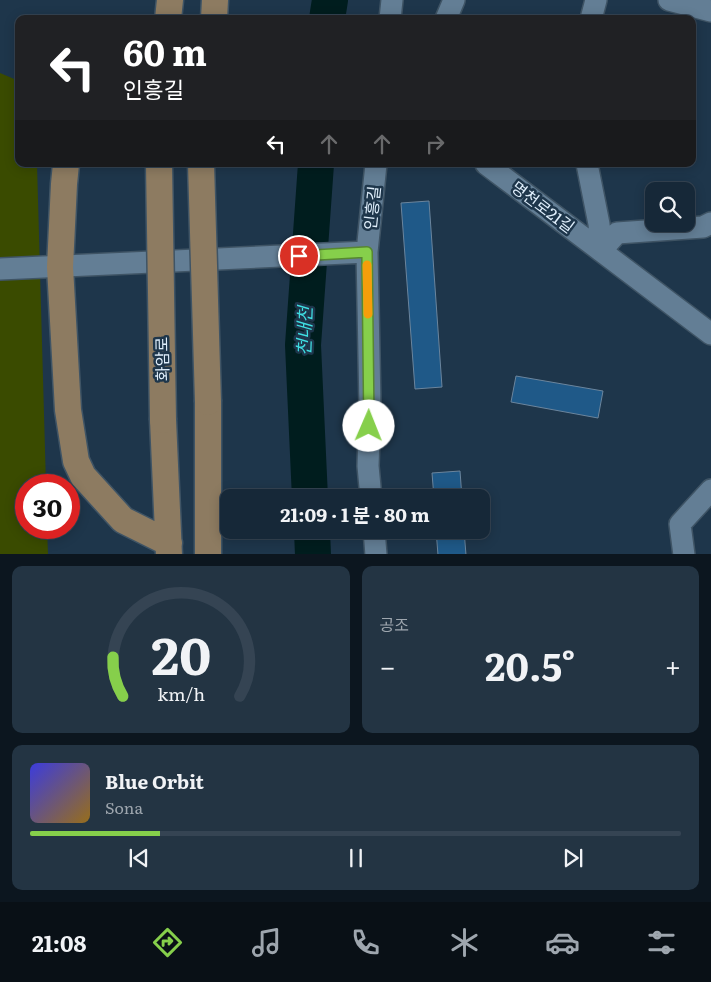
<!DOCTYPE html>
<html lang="ko">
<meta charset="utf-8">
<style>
:root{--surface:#162838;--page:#233443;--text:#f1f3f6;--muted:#9ea6ae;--line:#354453;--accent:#86cf4b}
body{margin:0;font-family:Literata,"Noto Sans KR",serif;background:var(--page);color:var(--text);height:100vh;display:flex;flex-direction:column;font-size:19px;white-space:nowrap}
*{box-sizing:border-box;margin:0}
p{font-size:16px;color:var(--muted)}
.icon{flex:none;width:28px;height:28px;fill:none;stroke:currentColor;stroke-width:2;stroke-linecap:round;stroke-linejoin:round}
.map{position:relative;height:554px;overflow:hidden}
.sheet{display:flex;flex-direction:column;gap:12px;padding:12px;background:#0c161f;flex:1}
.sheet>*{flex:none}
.guide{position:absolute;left:15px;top:15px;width:681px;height:152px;border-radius:10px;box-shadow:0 2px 12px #0003,0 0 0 1px var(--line);background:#202124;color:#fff;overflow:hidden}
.fabs{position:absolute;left:645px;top:182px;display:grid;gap:10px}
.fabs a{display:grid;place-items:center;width:50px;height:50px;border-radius:10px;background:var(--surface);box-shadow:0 2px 12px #0003,0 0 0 1px var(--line);font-size:25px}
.speed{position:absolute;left:15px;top:474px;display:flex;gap:10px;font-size:25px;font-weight:700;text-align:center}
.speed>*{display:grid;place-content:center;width:65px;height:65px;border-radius:50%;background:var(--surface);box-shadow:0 2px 12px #0003,0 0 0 1px var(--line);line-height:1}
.speed .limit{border:8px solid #d22;background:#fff;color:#111}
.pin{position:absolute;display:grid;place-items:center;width:42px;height:42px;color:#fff;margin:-21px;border:2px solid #fff;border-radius:50%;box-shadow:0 1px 5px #0007}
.me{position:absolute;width:55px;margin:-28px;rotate:1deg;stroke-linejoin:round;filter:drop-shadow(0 0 4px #0008)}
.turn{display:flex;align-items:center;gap:18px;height:105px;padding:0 25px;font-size:22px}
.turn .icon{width:65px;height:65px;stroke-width:2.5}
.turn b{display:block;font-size:35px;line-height:42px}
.lanes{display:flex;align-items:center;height:48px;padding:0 25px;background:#0003;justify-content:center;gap:25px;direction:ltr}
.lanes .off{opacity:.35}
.big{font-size:38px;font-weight:700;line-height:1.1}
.sheet .card{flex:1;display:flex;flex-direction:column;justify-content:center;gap:8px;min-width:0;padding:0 18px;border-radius:10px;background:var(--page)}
.sheet .dial{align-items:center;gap:0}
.dial svg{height:130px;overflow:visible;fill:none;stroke:var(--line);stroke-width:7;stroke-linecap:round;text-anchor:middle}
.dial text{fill:var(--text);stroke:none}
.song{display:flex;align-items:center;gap:15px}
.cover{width:60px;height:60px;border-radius:8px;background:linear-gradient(135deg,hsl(240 70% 55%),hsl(40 70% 35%))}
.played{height:5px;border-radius:2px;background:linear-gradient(90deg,var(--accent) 20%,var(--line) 20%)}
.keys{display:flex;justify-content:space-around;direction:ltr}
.heat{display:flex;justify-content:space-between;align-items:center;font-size:28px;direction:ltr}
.sheet .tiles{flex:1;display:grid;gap:12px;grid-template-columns:1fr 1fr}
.card:last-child{grid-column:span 2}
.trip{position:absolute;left:220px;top:489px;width:270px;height:50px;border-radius:10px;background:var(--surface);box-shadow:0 2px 12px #0003,0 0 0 1px var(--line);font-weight:700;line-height:50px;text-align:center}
.menu{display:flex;height:80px;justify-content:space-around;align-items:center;background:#091016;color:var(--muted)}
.menu .icon{width:35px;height:35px}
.menu .current{color:var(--accent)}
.menu b{font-size:22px;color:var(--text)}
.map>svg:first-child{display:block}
.green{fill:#3a4b00}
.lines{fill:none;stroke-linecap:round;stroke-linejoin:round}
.river{stroke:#001d1e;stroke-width:36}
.building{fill:#1f5988;stroke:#6b859d}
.minor-casing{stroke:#3f5465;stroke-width:24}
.major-casing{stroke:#3f5465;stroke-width:29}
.minor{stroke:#637e95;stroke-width:21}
.major{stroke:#8d7b61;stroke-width:26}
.major-bridge-casing{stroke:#3f5465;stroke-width:29;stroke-linecap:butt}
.major-bridge{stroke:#8d7b61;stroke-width:26}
.route-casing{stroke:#578731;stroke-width:12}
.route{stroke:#86cf4b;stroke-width:9}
.slow{stroke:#f59e0b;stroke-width:9}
.labels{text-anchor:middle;stroke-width:5;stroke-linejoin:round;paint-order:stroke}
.street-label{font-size:16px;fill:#e0effc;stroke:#1e364b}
.water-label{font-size:18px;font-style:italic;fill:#3fdee2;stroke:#1e364b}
</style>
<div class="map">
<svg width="711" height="555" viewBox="0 0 711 555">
<rect width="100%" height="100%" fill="#1e364b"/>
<path class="green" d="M 0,73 L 19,81 L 19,164 L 37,164 L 46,485 L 26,485 L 26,528 L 47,528 L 48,554 L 0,554 Z"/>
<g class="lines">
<path class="river" d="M 327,19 L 330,0
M 310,498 L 303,345 L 316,164
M 312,530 L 313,555"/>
</g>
<path class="building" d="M 429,201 L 442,387 L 415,389 L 401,203 Z
M 516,376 L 603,391 L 598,418 L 511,402 Z
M 460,471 L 462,498 L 434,498 L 432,473 Z
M 436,530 L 464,530 L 466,555 L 438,555 Z"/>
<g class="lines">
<g class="minor-casing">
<path id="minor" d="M 669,0 L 711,11
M 390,19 L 392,0
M 446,19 L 454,0
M 591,19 L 596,0
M 486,164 L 711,334
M 587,164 L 599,224 L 601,251
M 601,251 L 617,233 L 703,227 L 711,223
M 0,269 L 367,252
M 371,498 L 368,466 L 370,407 L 367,252 L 376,164
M 374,530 L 376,555
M 684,555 L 680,524 L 711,490"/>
</g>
<g class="major-casing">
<path id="major" d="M 168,19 L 170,0
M 214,19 L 215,0
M 66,164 L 64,184 L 60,267 L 68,410 L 76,461 L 83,476 L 123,520 L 169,543
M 163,420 L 169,555
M 208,555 L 208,402"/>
</g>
<use href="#minor" class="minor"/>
<use href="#major" class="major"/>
<g class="major-bridge-casing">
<path id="major-bridge" d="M 159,164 L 163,420
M 201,164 L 208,402"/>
</g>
<use href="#major-bridge" class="major-bridge"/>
</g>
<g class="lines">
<g class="route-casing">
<path id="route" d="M 299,256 L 367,252 L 369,426"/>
</g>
<use href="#route" class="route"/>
<path class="slow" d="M 367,265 L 368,314"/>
</g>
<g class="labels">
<g class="street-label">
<text transform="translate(543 207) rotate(37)" y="6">명천로21길</text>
<text transform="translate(372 208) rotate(-84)" y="6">인흥길</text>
<text transform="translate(162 359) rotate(-91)" y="6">화암로</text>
</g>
<g class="water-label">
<text transform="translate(305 331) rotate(-88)" y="6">천내천</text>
</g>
</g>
</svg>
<div class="fabs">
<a><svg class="icon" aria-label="search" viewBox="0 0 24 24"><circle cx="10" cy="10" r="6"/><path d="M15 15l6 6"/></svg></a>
</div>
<div class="speed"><div class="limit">30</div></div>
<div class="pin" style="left:299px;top:256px;background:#d93025"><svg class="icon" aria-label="arrive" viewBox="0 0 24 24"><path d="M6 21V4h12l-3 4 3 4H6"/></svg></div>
<svg class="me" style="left:369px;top:426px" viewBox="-20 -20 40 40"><circle r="19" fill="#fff"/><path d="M0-13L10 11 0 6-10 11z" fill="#86cf4b"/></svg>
<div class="trip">21:09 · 1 분 · 80 m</div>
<div class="guide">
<div class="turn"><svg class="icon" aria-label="left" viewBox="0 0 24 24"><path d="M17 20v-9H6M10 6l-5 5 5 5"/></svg><div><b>60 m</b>인흥길</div></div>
<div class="lanes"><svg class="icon" aria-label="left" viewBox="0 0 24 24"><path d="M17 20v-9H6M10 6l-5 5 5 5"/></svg><svg class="icon off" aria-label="ahead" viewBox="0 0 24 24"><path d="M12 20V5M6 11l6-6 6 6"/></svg><svg class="icon off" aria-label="ahead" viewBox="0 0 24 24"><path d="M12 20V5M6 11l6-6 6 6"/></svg><svg class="icon off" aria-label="right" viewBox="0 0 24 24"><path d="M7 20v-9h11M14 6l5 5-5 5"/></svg></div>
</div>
</div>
<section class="sheet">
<div class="tiles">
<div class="card dial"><svg viewBox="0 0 100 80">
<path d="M14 69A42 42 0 1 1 86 69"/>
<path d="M14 69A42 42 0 0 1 8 45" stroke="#86cf4b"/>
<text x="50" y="56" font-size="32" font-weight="700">20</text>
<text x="50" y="72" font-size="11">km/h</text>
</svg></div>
<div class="card"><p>공조</p>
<div class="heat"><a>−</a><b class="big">20.5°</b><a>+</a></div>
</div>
<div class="card">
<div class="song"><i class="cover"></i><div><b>Blue Orbit</b><p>Sona</p></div></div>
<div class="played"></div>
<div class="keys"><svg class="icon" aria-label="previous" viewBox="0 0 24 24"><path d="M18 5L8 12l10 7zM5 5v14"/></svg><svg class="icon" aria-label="pause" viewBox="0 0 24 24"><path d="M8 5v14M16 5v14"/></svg><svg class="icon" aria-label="next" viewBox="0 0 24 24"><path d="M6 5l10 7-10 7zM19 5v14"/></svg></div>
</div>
</div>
</section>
<nav class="menu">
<b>21:08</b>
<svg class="icon current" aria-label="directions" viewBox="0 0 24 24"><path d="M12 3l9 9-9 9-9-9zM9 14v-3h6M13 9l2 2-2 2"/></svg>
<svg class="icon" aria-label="music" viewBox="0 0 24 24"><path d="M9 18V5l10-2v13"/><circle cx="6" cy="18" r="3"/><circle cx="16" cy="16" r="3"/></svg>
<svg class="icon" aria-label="phone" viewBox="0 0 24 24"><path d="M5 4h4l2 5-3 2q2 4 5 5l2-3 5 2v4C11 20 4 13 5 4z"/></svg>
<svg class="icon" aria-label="climate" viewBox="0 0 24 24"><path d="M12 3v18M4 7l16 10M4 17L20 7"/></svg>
<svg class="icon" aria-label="car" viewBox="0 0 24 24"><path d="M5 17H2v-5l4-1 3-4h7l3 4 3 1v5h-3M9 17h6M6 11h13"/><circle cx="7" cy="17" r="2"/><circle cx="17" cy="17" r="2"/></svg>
<svg class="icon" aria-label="filters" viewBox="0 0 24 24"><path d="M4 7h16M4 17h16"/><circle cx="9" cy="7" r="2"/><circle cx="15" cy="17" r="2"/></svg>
</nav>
